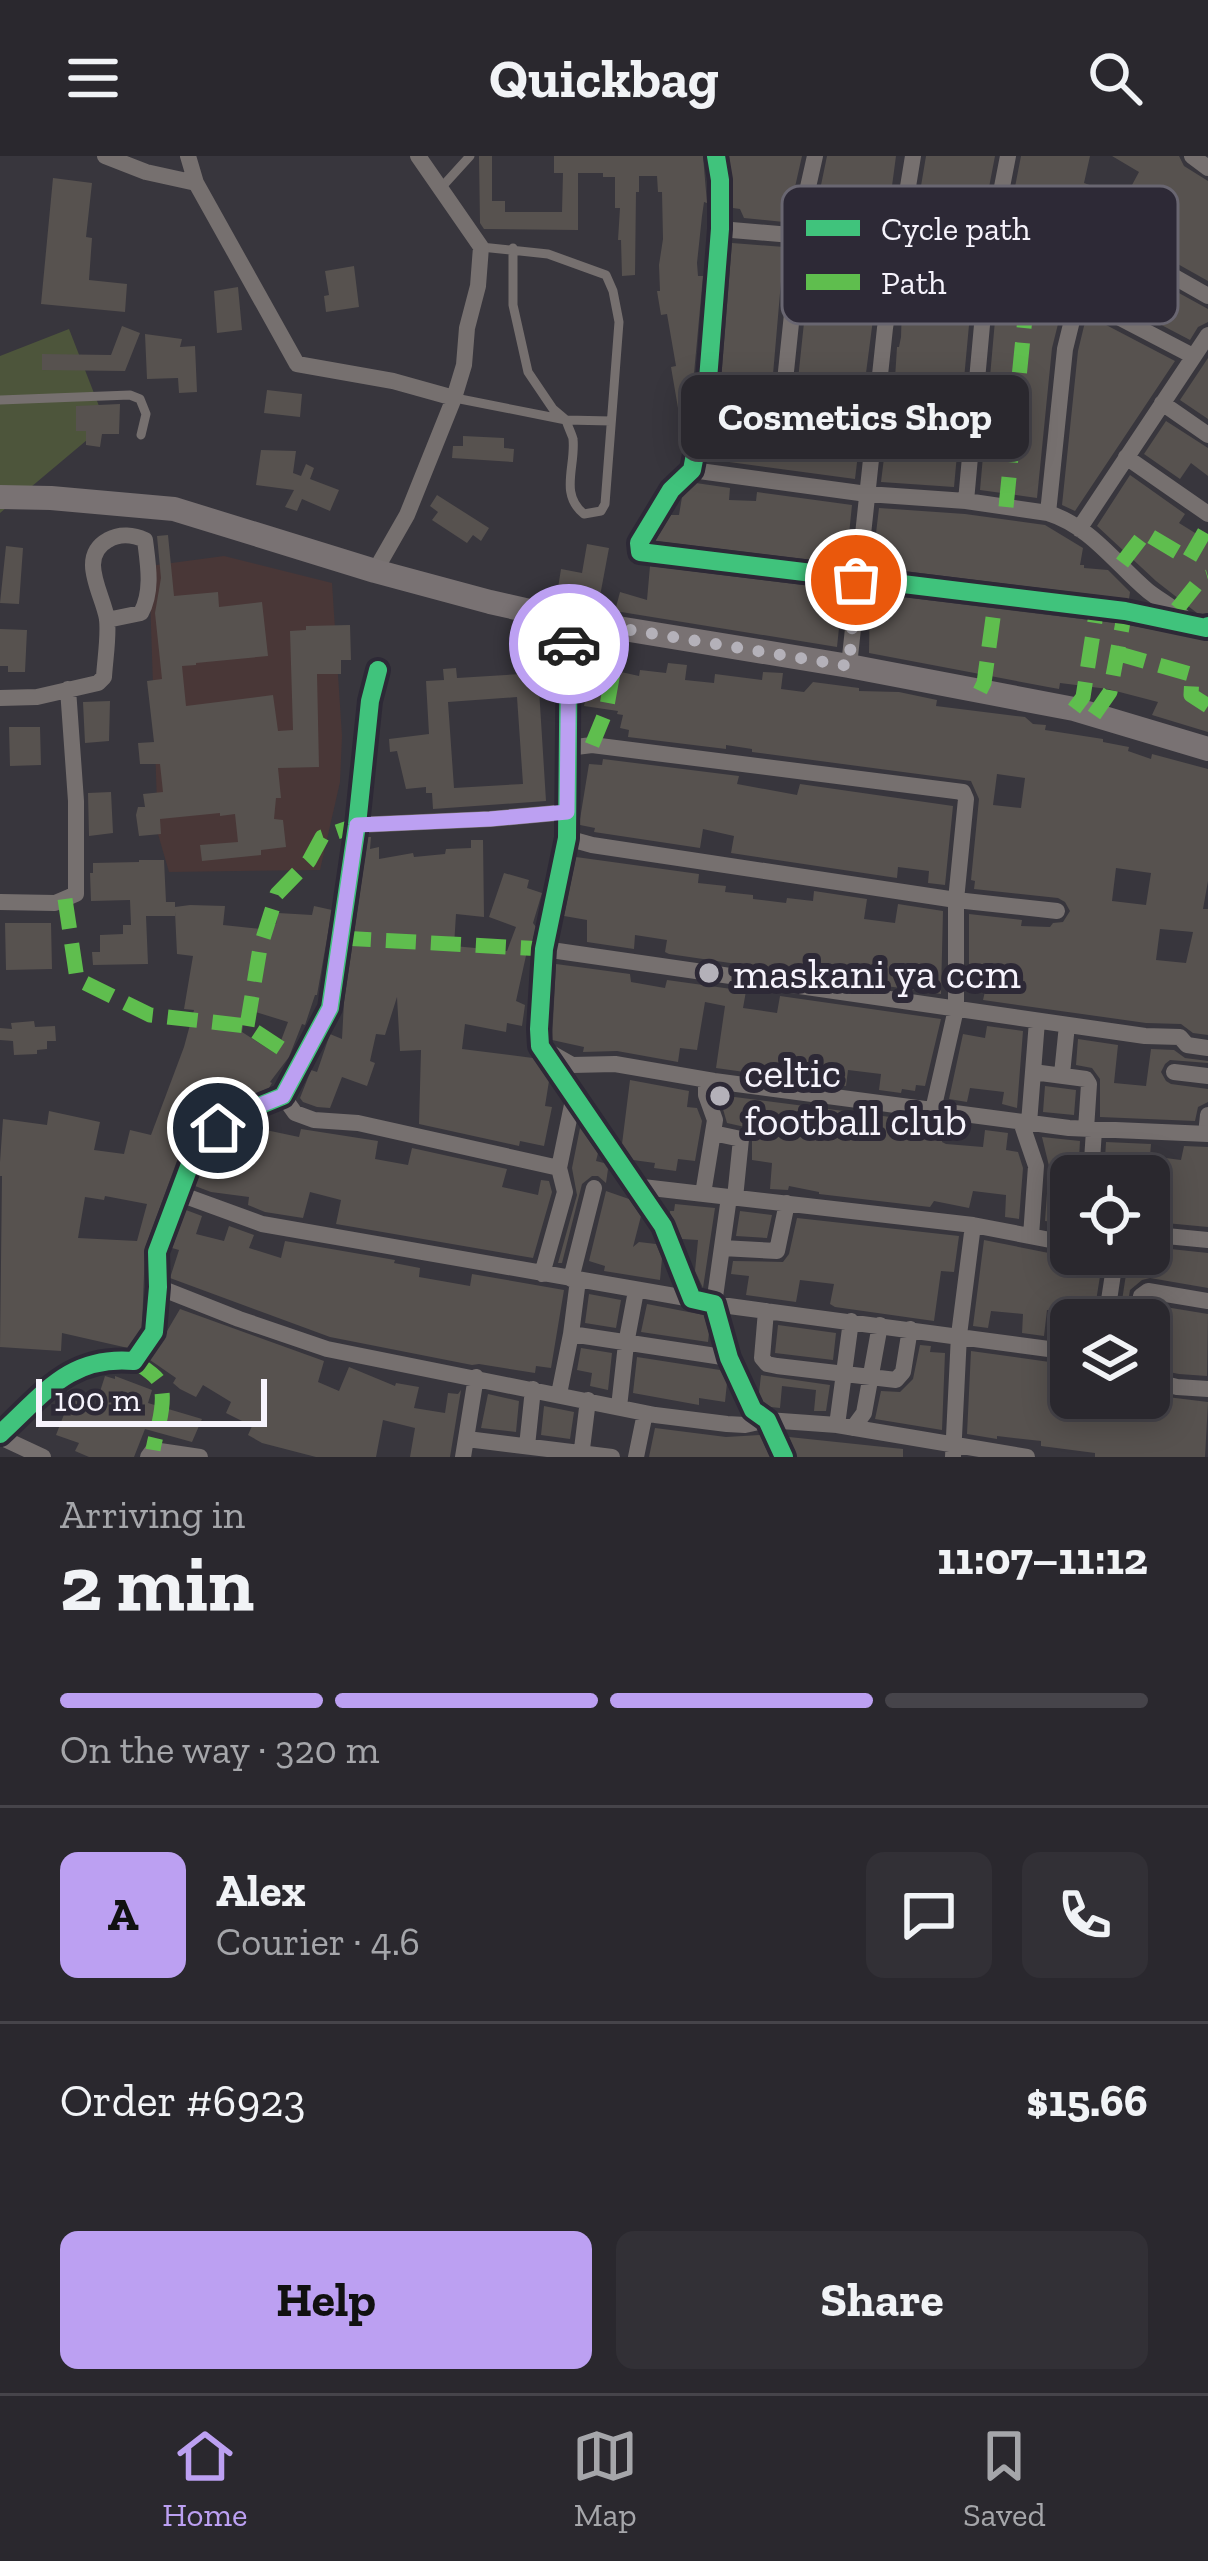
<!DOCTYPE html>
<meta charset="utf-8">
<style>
body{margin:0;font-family:"Zilla Slab",serif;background:#323036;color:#f1f3f6;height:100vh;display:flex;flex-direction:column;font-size:45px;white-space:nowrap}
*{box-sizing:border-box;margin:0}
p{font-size:39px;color:#a5a6aa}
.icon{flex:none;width:66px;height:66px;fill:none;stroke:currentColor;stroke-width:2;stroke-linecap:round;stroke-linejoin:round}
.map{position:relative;height:1301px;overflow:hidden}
.side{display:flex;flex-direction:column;background:#2a282e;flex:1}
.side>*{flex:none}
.controls{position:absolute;left:1050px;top:999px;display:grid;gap:24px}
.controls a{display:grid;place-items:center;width:120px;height:120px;border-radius:18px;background:#2a282e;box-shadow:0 6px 30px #0003,0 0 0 3px #46444a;font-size:60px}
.scale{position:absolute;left:36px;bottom:30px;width:231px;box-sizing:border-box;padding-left:12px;border:6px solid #f6f3fc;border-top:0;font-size:33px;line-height:42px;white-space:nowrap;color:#f6f3fc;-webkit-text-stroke:9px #2d2936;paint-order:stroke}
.pin{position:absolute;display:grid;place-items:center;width:102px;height:102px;color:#fff;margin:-51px;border:6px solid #fff;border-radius:50%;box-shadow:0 3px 12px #0007}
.courier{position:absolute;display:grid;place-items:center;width:120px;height:120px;margin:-60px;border:9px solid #bca0f2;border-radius:50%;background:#fff;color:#222;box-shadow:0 3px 15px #0007}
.bubble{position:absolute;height:84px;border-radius:18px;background:#2a282e;box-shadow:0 6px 30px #0003,0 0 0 3px #46444a;font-size:39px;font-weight:700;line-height:84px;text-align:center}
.headline em{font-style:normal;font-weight:700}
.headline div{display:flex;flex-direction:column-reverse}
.headline{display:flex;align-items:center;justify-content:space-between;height:204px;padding:0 60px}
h1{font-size:78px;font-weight:700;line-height:90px}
.bar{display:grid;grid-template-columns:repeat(4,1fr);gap:18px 12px;align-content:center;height:144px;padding:0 60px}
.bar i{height:15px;border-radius:9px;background:#46444a}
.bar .current{background:#bca0f2}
.bar p{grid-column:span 4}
.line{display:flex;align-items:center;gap:30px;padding:0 60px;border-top:3px solid #46444a}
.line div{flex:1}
.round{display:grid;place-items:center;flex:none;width:126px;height:126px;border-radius:18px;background:#323036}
.primary-button{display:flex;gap:24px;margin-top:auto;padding:24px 60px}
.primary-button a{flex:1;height:138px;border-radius:18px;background:#bca0f2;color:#111;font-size:48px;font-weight:700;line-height:138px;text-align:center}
.primary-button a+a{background:#323036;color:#f1f3f6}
header{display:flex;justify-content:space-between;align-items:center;height:156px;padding:0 60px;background:#2a282e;font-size:54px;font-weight:700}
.dock{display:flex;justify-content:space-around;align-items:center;height:168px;border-top:3px solid #46444a;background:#2a282e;font-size:33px;color:#a5a6aa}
.dock a{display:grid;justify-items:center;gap:6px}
.dock .current{color:#bca0f2}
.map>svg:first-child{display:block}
.education{fill:#493737}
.green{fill:#4d553b}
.building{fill:#57524f;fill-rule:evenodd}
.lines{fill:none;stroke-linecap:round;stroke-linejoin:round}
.service{stroke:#76706f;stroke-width:9}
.minor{stroke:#76706f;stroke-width:16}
.secondary{stroke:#797273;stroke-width:24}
.quiet{stroke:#5fbe4e;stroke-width:15;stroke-dasharray:30 15;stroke-linecap:butt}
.cycleway-casing{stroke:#2d2936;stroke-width:26}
.cycleway{stroke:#40c37c;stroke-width:18}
.done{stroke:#b4b1b9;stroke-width:12;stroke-dasharray:0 21.6}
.route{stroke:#bca0f2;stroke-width:15}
.poi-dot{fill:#b4b1b9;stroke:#2d2936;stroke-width:4.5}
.labels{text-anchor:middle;stroke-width:12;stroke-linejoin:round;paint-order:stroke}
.poi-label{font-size:42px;fill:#f6f3fc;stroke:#2d2936;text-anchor:start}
.key{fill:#2d2936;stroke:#696671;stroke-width:3}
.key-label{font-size:33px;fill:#f6f3fc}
</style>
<header><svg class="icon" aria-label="menu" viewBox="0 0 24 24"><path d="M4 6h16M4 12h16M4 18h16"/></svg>Quickbag<svg class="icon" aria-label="search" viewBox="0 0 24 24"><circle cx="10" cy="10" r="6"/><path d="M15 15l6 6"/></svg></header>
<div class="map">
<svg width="1208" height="1301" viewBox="0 0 1208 1301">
<rect width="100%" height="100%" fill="#38363d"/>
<path class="education" d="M224,400L332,427L342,580L340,626L320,714L169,716L158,678L149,410Z"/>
<path class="green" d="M69,173L106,268L0,357V200Z"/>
<path class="building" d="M479,0H492V45H505V56H562L563,17H554V0H703L707,47L704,46L702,60L697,107L698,120H703L691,250L678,252L671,211L676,210L667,158L661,159L657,135H660L659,109L663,83L662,36H658L657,20H639V36H636L635,119L622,120L621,84H618L620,52H615V21H603V17H578V74L484,73L480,67Z
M729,0H802L788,62L785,61L784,66L744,62L740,53L733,52Z
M827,0H896L892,30H895L884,74L813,68Z
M926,0H995L978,89L913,78Z
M1021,0H1090L1084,27L1125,42L1139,16L1112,0H1179L1184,10L1208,25V125L1151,93L1163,66L1160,58L1150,53L1139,59L1131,76L1091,62L1081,63L1058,98L1032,94L1031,99L1003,93Z
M53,22L92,27L86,81L92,82L89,124L127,128L125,156L41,148Z
M732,87L784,91L772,230L721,225Z
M1093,89L1121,99L1128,109L1208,153V166L1198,171L1190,184L1150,163L1161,147L1135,132L1125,150L1081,127L1075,119Z
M819,96L881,102L863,240L797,233L809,119L816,120Z
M909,103L974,115L954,331L881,326L890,254H893L897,191H899L901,181L902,148Z
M354,110L359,151L326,156L324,140L329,139L325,115Z
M999,119L1052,130L1055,134L1054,147L1063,148L1052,192L1037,342L980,334Z
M238,131L242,174L217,177L214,135Z
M1089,160L1175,205L1075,355L1062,349L1078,195L1084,170Z
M122,170L140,177L125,215L42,214V198L111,199Z
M145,178L182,183L180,191L195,190L197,236L179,237L178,222L147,223Z
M1208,202V263L1180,244Z
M267,234L302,238L300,261L264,257Z
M120,248L119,278H102L100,291L86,289V275H76V250Z
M717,250L862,265L855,323L707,303Z
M1166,265L1208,292V320L1191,307L1180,323L1144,298Z
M463,280L504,282V292L514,293L513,306L452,302L453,290H463Z
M261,294L296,295L293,317L301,320L306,308L314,312L310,323L339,334L330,355L302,343L297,355L285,351L294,334L256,329Z
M1130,319L1185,358L1179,367L1208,385V458L1197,457L1156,425L1097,370Z
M696,327L730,332L729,344L756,345L757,336L852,349L846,408L655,385L671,359H679L682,341Z
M437,339L489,372L481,385L473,379L467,387L432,364L438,356L430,350Z
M879,352L965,358L1045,369L1083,392L1080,409H1084V412L1108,414L1130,436L1129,443L872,411Z
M168,379L174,440L218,436L219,451L262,446L268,500L196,507V509L182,510L186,550L273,539L278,575L293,574L290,475L306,474V470L350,469L351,504H341V518H317L319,611L278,612L281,642H276L274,663L283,664L286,691L261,694V699L202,705L200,689L238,686L235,658L220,660V657L160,663L161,678L139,680L136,659L138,651H145L143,638L163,636L160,608H140L138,587L154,586L147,525L162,523L155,457L161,422L157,380Z
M587,388L609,392L600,440L558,432L561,413L582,417Z
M6,390L23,392L19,448L0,447Z
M650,410L843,434L837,491L615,455L620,436L647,444Z
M870,437L1123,468L1208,484V576L1152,559L1158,546L1108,533L1060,527L1059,533L1048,531L869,497Z
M0,473L27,474L25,516H8V510H0Z
M603,497L616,499L612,514L639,520L640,514L666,517L668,507L687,509L685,524L714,527L715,518L762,524L763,516L783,517L781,533L804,536L813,526L859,532V535L899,536L937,544L936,550L1025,561L1033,568L1046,569L1045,574L1103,583V586L1129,591L1128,595L1151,603L1152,598L1208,613V725L1203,753H1208V879L1193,877L1181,868L1146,867L983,844L986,831L969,829V758L1022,764L1021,770L1050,771L1053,767L1063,766L1070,755L1065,746L1058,742L974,733L975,725L971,724L979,643L971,625L752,596V593L726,589V593L628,581L629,574L620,572L623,559L617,558L618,555L584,550L586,540H581V527H595ZM997,618L1025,622L1021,652L993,649ZM1116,712L1151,717L1146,749L1112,745ZM1160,773L1193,776L1186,807L1156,804Z
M456,512L457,522L538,517L546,645L433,653L432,637H426V631L406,633L397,595L390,596L389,583L429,578L426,525L444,524L443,513ZM517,541L523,628L454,632L448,546Z
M110,545L109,585L85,587L83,546Z
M9,571H40L41,609L10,610Z
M603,603L739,620L737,628L797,639L800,628L953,650L945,729L928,727L929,715L898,711L897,722L731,697L734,680L703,673L700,692L594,676L595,672L580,669V663L589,608L602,609Z
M111,636L113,677L89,680L88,637Z
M368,681H371L370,693L379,691V703L413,697L414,701L445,698L446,693L471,692V684H483L484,761L456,758L454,790L507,795L516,771L489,761L504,717L529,724L527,732L542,737L533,767L536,771L532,787L529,786L516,845L525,849L522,870L507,867L506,876L465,868L462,893L533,902L549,925L545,950L552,951L544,990L520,985L519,990L419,968L421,894L400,895L397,841L385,879L376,878L370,905L375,907L367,930L342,921L330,952L317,951L303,946L300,942L311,914L317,916L330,878L342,883L344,846Z
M576,701L699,718L698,727L726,730L725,736L753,739V743L786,747L787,742L813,745L814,735L867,743L864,763L895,767L898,748L943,755L941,838L669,798L665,796L667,784L635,779L634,793L587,786V764L564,760Z
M139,704H164L166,746H175V751L190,749L225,750L223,769L270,774L273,768H276L278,757L312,759L314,750L332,754L317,839H315L305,869L302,868L289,901L270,926L272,927L269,932L238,945L216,935L208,957L196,953L145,1092L142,1172L128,1192L62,1177L61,1195L0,1191L2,1020H0V1006L3,963L47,969L49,955L100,966L94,994L124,998L130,974L151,979L184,891L194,854L184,853L193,800L177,798L175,756V760H146L148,808L93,809L92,796H100V779L123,778V769H131L130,744L91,745L90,717H93V707L139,706ZM246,853L288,866L276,898L242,876ZM105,1040L147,1048L137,1085L78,1082L85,1041L104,1044Z
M5,767H51L52,813L6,814Z
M556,808L630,818L631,826L665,832L667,824L746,835L743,852L777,857L780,840L941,863L925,930L916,929L915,935L902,933L901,937L879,934L881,918L848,914L846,930L716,912L725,850L705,846L697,894L680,892L678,906L617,895L583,896L584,891L552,884Z
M34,865L35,871L55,870L56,885H47V893L37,894V898L14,899L13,885L0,884V872L12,873L11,867Z
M987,870L1023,875L1017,952L1002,948L1004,936L970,932L967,946L949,943L963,878L985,882Z
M1078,883L1118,889L1114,927L1146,930L1151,893L1174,894L1185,902L1208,905V907L1170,904L1165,908L1161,916L1166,925L1171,928L1208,933V946L1198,951L1195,965L1100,961V923L1092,912L1076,909Z
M630,924L689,935L687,951L697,952L702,965L695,1005L678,1003L676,1015L654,1012L655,1007L633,1004L622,988Z
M1045,930L1076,934L1074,959L1043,956Z
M719,939L945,968L942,986L946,988L983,991L985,974L1008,977L1006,994L1018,996L1023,1012L1019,1063L1005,1061L1006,1039L973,1035L969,1052L934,1045L930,1051L819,1038V1036L789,1030L788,1034L770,1033L772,1007L752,1004V977L745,971L727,967Z
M263,962L261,973L299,981L301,973L378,985L375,1003L408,1009L412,992L507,1013L502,1031L538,1039L541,1024L549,1025L552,1036L533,1102L336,1068L341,1044L310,1036L303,1062L265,1056L248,1049L249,1041L211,1036L195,1030L209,995L227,999L232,979Z
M580,972L598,997L596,1005L604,1007L608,1013L606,1027L598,1020H592L582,1028L562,1107H558L577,1039L572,1012Z
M1042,981L1080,985L1078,1020H1071V1068L1045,1065L1049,1010Z
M1106,986L1151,988L1150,1000L1181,1004L1184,990L1208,991V1071L1155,1066L1161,1020H1104Z
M606,1035L629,1043L641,1060L633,1091L639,1086L656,1088L662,1102L660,1124L604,1115L605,1110L589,1105Z
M675,1048L715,1052L703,1132L695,1115L698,1084L682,1083L670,1057V1055H674Z
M186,1054L202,1060L196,1078L224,1085L229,1070L254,1079L249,1092L281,1102L285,1085L395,1104L394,1107L420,1112L419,1121L470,1130L472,1118L564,1134L551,1212L536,1210L535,1217L479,1208L472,1209L330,1181L170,1122L179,1094L172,1092Z
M740,1055L772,1059L767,1082L736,1080Z
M797,1062L959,1080L954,1116L941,1115L934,1165L835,1151L830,1148L834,1128L800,1124L796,1146L746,1139L749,1120L731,1118L733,1105L783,1106L789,1098Z
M984,1084L1069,1101L1082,1098L1080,1111L1101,1114L1093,1164H1082L1083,1157L1047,1154L1044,1180L1022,1177L1023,1158L991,1155L988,1172L973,1170Z
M1161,1092L1208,1097V1132L1150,1122L1142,1124L1130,1134L1125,1164H1119L1127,1112L1138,1113L1154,1106L1156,1096Z
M589,1138L621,1144L616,1172L585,1167Z
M647,1148L704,1159L709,1177L708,1186L641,1176Z
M1153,1149L1208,1158L1207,1220L1179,1218L1149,1212V1170Z
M180,1153L324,1205L318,1226L339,1235L349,1211L395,1230L396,1227L419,1231L414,1252L445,1257L448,1237L458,1238L461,1234L450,1301H410L415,1272L383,1264L376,1301H316L262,1287L248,1279L252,1270L226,1257L231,1246L203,1229L196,1241L180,1233L173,1227L176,1222L150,1204Z
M778,1169L836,1177L833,1204L775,1197Z
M920,1189L931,1190L930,1196L945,1197L942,1274L875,1263L881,1235L900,1236L913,1223Z
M581,1192L612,1197L608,1234L590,1230L592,1217L577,1214Z
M971,1195L1071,1209L1068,1242H1125L1124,1244L1158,1246L1159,1240L1208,1246L1205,1301H1095V1297L1041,1290V1285L997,1280V1283L967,1278Z
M637,1201L720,1214L727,1227L725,1246L699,1242V1249L633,1237Z
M761,1219L830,1229L826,1255H814L816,1234L782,1230L780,1252L771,1251L763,1246L759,1237Z
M105,1220L115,1223V1220L152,1234L148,1247L202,1263L192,1286L145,1273L134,1301H89L75,1295L79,1287L56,1279L70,1243L95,1251Z
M488,1238L519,1245L516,1276L481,1272Z
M544,1250L574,1256L570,1283L541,1279Z
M655,1272L726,1281L760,1279L770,1301H649Z
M789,1281L903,1293V1301H797Z"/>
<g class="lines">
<path class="service" d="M440,33L470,0
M513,92V149L528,216L553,253L566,264L611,265
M455,242L566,264C566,266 573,281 573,283C576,310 559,338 584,358L601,355L605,348L619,166L613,135L606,119L548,98L481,91
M0,244L130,239L140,243L146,258L141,279"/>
<path class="minor" d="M105,0L146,16L196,27L188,0
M716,0L720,24V73L707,236L692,314L671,334L639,387L640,396L1125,455L1206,472L1208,470
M1192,0L1208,12
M196,27L297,208L393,225L454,242
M1150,66L1134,98L1208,140
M720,73L897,88L1049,115L1060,119L1072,137L1193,200
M1060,119L1087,74L1136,91
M707,236L876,254
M783,244L797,110V80L815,0
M1162,247L1208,279
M1126,301L1208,358
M692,314L867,338L966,345L988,103L1008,0
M966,345L1048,357L1065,193L1078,140
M1048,357C1090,370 1115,407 1148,435C1162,446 1176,452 1187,465
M1079,373L1208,179
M375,415L407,359L454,242L464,209L467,172L478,130L481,91L418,0
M569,464L567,682L544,793L539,873L540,890L663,1070L692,1143L714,1148L729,1202L753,1254L767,1264L784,1301
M849,510L885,172L913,0
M0,542L37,541L98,527L104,521C105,503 109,481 107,463C103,438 77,401 108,384C120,377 134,379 145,384C148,408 153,435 141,457L107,464
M568,592L592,589L963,636L966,643L956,744V853L933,954
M357,669L490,663L567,656
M567,682L592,689L956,744L1057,755
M0,746L55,747L76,738V645L68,533
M544,793L1145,880L1180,881L1187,889L1208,892
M551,897L572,909L615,908L714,925L1069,972L1208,978
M1033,916L1086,923L1089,928L1086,973
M1174,916L1208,920
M1062,918L1067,869
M283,940L295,957L314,964L358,967L559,1012
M1021,966L1036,1010L1031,1080
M1029,967L1037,865
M713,977L741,983L735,1042
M1206,978L1208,959
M1091,1020L1094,974
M634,1030L973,1069L1071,1088
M177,1037L262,1068L692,1143
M703,1038L715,964L706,939V924
M729,1041L714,1148L1071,1196
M1149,1086L1156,1079L1208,1084
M722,1092L777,1095L787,1047
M1120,1098L1134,1101L1142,1098
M542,1118L565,1036L559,1012L574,939
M571,1123L594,1032
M158,1131L239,1163L327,1193L655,1259L727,1268L745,1269L767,1264L837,1269L1027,1301
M766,1155L762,1202L767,1208L777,1210L896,1224L903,1216L910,1173
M1106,1164L1116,1098
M1138,1164L1141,1140L1148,1135L1208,1145
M571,1178L578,1124
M1149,1224L1177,1231L1208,1233
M559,1238L571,1178L729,1202
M619,1251L626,1188L636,1135
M837,1269L851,1165
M853,1272L864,1257L880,1169
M0,1278C43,1239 69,1199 134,1205L154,1176L158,1131L157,1096L198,987L239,958L283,940L330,852L357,669L370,545L378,514
M0,1281L43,1301
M467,1283L612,1301
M527,1290L533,1233
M148,1301L153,1294L200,1301
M463,1301L476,1221
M581,1301L588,1244
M636,1301L645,1257
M953,1301L959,1179L973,1069"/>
<path class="secondary" d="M0,341L51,342L174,353L375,415L490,446L569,464L849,510L1074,553L1208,593"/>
<path class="quiet" d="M1006,351L1027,142L1065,145L1072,137
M1122,407L1145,377L1189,403L1208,370
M1177,453L1201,423L1208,421
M1116,497L1190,518L1192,521L1191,539L1208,550
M980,535L984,527L996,440
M1074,553L1083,541L1097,452
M1094,559L1110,536L1125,455
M592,589L606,555L621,472
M65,743L77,823L150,859L247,870L302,906
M341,782L544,793
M247,870L260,792L277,738L309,705L322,681L357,669
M134,1205C141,1210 153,1217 158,1224C169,1242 156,1275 153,1294"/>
<g class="cycleway-casing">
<path id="cycleway" d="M716,0L720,24V73L707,236L692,314L671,334L639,387L640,396L1125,455L1206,472L1208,470
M569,464L567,682L544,793L539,873L540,890L663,1070L692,1143L714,1148L729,1202L753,1254L767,1264L784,1301
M0,1278C43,1239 69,1199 134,1205L154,1176L158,1131L157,1096L198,987L239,958L283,940L330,852L357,669L370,545L378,514"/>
</g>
<use href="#cycleway" class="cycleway"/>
</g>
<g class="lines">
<path class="done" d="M569,488V464L849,510L856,424"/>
<path class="route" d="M218,972L238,958L283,940L330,852L357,669L490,663L567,656L569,488"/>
</g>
<g class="poi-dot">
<circle cx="709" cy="817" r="12"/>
<circle cx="720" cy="940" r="12"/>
</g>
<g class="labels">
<g class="poi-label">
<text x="733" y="832">maskani ya ccm</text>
<text x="744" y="931">celtic<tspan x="744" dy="48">football club</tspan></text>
</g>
</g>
<rect x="782" y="30" width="396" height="138" rx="18" class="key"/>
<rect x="806" y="64" width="54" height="16" fill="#40c37c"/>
<rect x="806" y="118" width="54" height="16" fill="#5fbe4e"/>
<g class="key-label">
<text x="881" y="84">Cycle path</text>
<text x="881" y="138">Path</text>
</g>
</svg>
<div class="controls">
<a><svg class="icon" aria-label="locate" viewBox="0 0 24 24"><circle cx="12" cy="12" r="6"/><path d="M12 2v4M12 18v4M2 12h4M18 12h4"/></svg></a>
<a><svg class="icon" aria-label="layers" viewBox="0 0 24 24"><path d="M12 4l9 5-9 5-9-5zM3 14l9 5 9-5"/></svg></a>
</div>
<div class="scale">100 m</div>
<div class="pin" style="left:856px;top:424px;background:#ea580c"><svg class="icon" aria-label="bag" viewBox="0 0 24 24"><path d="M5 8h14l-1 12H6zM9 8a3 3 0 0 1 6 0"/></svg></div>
<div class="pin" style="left:218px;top:972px;background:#1f2937"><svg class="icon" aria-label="home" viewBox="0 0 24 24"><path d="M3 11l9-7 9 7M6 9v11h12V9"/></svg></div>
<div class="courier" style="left:569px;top:488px"><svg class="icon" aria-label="car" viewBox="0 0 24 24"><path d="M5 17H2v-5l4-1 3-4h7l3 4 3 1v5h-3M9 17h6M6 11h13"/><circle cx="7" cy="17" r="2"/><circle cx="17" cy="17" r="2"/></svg></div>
<div class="bubble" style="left:681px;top:219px;width:348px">Cosmetics Shop</div>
</div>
<section class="side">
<div class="headline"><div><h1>2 min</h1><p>Arriving in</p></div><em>11:07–11:12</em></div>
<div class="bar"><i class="current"></i><i class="current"></i><i class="current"></i><i></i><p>On the way · 320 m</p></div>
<div class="line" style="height:216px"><b class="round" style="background:#bca0f2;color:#111">A</b><div><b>Alex</b><p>Courier · 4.6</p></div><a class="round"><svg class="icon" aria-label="chat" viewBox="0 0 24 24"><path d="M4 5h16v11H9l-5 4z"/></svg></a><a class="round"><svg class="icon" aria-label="phone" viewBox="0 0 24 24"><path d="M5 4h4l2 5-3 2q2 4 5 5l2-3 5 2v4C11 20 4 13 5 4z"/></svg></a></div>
<div class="line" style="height:156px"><div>Order #6923</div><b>$15.66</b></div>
<div class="primary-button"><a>Help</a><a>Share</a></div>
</section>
<nav class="dock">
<a class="current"><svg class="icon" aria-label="home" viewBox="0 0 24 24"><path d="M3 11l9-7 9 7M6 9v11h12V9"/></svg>Home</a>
<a><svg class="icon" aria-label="map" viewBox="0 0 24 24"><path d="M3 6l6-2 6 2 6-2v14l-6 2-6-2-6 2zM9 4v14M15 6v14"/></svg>Map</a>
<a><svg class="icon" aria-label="saved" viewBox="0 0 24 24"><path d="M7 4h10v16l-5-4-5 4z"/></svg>Saved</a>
</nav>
